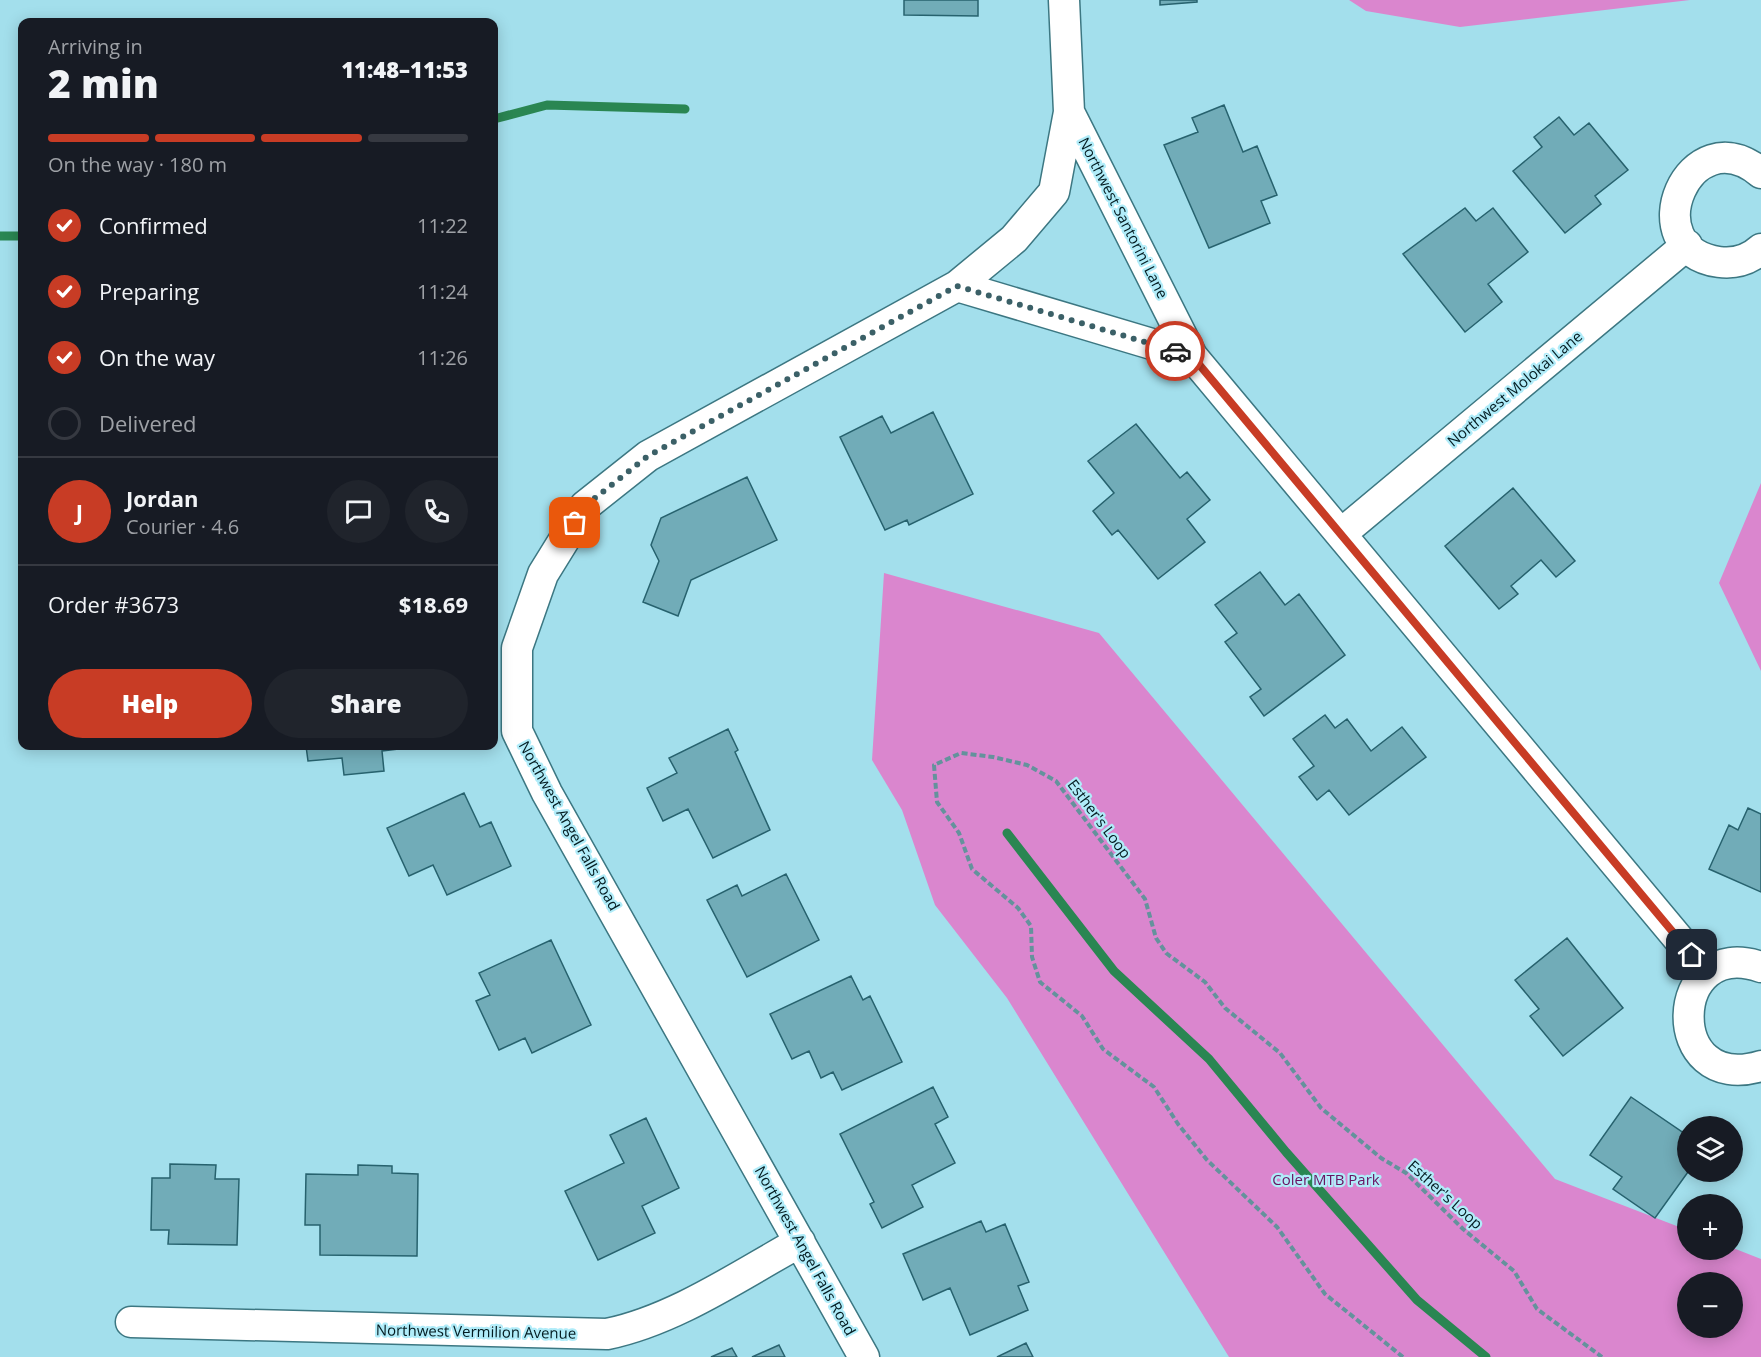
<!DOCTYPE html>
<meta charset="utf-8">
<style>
body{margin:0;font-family:"Open Sans",sans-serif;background:#20242c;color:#f1f3f6;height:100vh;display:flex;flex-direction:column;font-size:22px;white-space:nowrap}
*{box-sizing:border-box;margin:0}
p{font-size:20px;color:#9ea1a6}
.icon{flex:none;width:33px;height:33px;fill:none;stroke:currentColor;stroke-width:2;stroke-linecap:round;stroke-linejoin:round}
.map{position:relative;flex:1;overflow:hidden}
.drawer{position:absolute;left:18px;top:18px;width:480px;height:732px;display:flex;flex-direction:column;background:#171b24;border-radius:12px;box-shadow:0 3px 15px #0003}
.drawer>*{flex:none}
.tools{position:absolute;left:1677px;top:1116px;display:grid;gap:12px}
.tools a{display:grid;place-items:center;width:66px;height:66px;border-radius:50%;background:#171b24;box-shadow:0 3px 15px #0003;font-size:30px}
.pin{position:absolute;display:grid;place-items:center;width:51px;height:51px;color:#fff;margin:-26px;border-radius:12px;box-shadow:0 3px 9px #0006}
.courier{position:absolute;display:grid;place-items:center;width:60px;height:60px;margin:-30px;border:4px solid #c83c25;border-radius:50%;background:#fff;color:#222;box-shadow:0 2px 8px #0007}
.summary em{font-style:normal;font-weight:800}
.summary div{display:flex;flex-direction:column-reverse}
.summary{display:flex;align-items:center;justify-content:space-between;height:102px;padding:0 30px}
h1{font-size:39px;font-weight:800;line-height:45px}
.bar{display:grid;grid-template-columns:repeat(4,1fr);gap:9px 6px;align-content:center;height:72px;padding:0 30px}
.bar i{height:8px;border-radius:4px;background:#363941}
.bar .current{background:#c83c25}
.bar p{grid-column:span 4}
.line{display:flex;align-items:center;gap:15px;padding:0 30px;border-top:2px solid #363941}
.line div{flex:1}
.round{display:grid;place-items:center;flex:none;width:63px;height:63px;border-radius:32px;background:#20242c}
ol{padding:0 30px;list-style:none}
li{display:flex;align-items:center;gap:18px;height:66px}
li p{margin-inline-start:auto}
li .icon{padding:6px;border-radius:50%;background:#c83c25;color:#fff;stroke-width:4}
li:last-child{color:#9ea1a6}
li i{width:33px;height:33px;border:3px solid #363941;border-radius:50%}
.cta{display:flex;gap:12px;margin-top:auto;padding:12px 30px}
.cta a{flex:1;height:69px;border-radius:36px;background:#c83c25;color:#fff;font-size:24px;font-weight:800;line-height:69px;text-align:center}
.cta a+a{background:#20242c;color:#f1f3f6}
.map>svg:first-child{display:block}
.green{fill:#da86ce;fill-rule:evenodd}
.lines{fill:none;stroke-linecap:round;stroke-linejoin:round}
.stream{stroke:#2a8652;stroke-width:9}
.building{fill:#71acb8;stroke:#27626e;stroke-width:1.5}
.street-casing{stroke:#3c7782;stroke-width:33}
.path{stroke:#64929c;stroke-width:4;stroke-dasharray:6 3;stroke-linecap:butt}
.street{stroke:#fff;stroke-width:30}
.done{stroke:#3b6067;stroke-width:6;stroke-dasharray:0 10.8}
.route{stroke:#c83c25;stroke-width:8}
.labels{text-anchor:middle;stroke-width:4.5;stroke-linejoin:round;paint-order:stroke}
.street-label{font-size:15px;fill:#031b20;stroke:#b0ecf9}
.park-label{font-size:15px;fill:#691462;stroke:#b0ecf9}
</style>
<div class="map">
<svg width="1761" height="1357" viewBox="0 0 1761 1357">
<rect width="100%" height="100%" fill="#a3dfec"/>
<path class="green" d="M1349,0H1690L1460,27L1366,11Z
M1761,483V671L1719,583Z
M884,573L1099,633L1555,1179L1687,1230L1688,1250L1733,1248L1761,1259V1357H1229L1007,998L935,905L902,810L872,760ZM1688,1282H1732V1328H1688Z"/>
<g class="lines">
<path class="stream" d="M494,119L547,105L685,109
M0,236H22
M1007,833L1114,971L1209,1059L1286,1152L1417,1300L1486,1357"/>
</g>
<path class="building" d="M904,0H978V16L904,15Z
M1160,0H1197V2L1160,5Z
M1224,105L1243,152L1257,146L1277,195L1261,201L1270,223L1209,248L1164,145L1198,132L1192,118Z
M1559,117L1574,135L1589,123L1628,170L1595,196L1601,204L1565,233L1513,171L1542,147L1534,137Z
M1465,208L1476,221L1493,208L1528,252L1488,284L1502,302L1465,332L1403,254Z
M933,412L973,494L909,525L907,520L885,530L840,437L882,416L891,433Z
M1136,424L1180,478L1187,472L1210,500L1187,519L1205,542L1158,579L1118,530L1112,535L1093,511L1114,493L1088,461Z
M747,477L777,540L691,580L678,616L643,602L659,561L651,545L661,518Z
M1513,488L1575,561L1556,577L1541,560L1511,586L1518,594L1499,609L1445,546Z
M1260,572L1285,605L1299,594L1345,655L1264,716L1250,697L1261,689L1225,642L1237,633L1215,605Z
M1325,715L1335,728L1347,719L1371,751L1402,727L1426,757L1349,815L1329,790L1317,800L1299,777L1314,766L1293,739Z
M728,729L738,750L735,752L770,830L713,858L688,809L663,821L647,788L677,773L669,758Z
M306,746H407L408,748L382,751L384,771L344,775L342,758L308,761Z
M464,793L480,827L491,822L511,866L447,895L433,865L409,876L387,828Z
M1748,808L1761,814V892L1709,869L1729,825L1738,830Z
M786,874L819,940L747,977L707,900L737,885L742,896Z
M1567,938L1623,1008L1563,1056L1530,1016L1539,1009L1515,980Z
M551,940L591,1025L532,1053L525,1038L499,1050L476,1001L490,995L479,973Z
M851,976L863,1000L870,996L902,1062L842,1090L833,1072L821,1078L809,1051L792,1059L770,1014Z
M933,1087L948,1117L935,1124L955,1163L912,1185L923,1207L882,1228L870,1204L874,1202L840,1134Z
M1631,1097L1688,1136V1172L1655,1218L1613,1189L1622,1177L1590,1155Z
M646,1118L679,1188L642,1206L655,1233L598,1260L565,1191L624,1163L610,1135Z
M170,1164L216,1165L215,1179H239L237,1245L168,1244L169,1230H151L152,1178H170Z
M358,1165L392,1166V1173L418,1174L417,1256L320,1255V1225H305L306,1174L358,1175Z
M981,1221L986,1232L1005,1224L1029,1282L1018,1286L1028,1310L970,1335L950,1288L923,1300L903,1254Z
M1026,1343L1033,1357H997Z
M779,1345L785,1357H752Z
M732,1348L737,1357H711Z"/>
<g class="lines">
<g class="street-casing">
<path id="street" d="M1069,112L1192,356L1707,973
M1761,173C1689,113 1632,250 1719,262C1735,264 1749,260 1761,249
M957,286L1192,356
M1342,533L1687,245
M1761,967C1667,934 1662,1096 1761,1066
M131,1322L607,1334C675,1320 740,1275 800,1242
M864,1357L547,793L517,731V648L543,574L585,506L648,456L957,286L1014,239L1054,192L1069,112L1064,0"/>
</g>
<path class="path" d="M1403,1357L1325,1294L1277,1227L1207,1160L1178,1124L1154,1087L1103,1049L1082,1016L1040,982L1032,957L1031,926L1018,908L972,869L959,833L937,802L934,765L961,753L993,757L1027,765L1056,781L1145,899L1156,938L1166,953L1205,982L1225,1008L1280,1053L1321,1108L1381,1158L1406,1173L1463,1229L1514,1271L1537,1309L1602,1357"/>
<use href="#street" class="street"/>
</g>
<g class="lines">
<path class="done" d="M575,523L585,506L648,456L957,286L1175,351"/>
<path class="route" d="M1175,351L1192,356L1692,955"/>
</g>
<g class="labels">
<g class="street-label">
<text transform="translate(1123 218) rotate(63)" y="5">Northwest Santorini Lane</text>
<text transform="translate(1515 389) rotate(-40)" y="5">Northwest Molokai Lane</text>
<text transform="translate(1099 819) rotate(53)" y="5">Esther's Loop</text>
<text transform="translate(569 826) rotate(61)" y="5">Northwest Angel Falls Road</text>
<text transform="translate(1445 1195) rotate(42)" y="5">Esther's Loop</text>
<text transform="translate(805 1251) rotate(61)" y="5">Northwest Angel Falls Road</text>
<text transform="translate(476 1332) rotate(1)" y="5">Northwest Vermilion Avenue</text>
</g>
<g class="park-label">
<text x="1326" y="1185">Coler MTB Park</text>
</g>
</g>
</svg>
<div class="tools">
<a><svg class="icon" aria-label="layers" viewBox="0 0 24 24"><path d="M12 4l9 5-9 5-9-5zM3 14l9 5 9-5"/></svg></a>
<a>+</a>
<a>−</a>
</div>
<div class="pin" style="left:575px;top:523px;background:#ea580c"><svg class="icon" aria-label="bag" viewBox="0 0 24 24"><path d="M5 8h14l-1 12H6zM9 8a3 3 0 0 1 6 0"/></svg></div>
<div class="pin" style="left:1692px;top:955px;background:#1f2937"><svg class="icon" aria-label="home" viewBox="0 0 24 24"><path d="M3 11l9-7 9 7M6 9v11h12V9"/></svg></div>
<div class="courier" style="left:1175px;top:351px"><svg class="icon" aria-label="car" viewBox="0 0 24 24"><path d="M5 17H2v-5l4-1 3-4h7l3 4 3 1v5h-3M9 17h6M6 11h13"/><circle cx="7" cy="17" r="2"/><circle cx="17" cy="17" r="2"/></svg></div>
<section class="drawer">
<div class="summary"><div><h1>2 min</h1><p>Arriving in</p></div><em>11:48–11:53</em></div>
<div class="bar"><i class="current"></i><i class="current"></i><i class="current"></i><i></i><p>On the way · 180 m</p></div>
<ol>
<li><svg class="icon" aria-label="check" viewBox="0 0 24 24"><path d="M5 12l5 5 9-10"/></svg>Confirmed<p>11:22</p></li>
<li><svg class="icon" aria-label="check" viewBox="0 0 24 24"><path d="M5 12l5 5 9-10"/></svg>Preparing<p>11:24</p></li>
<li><svg class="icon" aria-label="check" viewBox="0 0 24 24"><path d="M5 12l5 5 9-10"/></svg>On the way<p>11:26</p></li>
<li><i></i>Delivered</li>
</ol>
<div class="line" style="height:108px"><b class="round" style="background:#c83c25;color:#fff">J</b><div><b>Jordan</b><p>Courier · 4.6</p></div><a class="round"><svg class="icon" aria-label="chat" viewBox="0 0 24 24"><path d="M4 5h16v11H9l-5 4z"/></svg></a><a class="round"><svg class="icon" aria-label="phone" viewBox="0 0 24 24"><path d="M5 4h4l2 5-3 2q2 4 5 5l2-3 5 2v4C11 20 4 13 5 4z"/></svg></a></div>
<div class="line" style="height:78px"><div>Order #3673</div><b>$18.69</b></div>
<div class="cta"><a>Help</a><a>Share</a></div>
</section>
</div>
